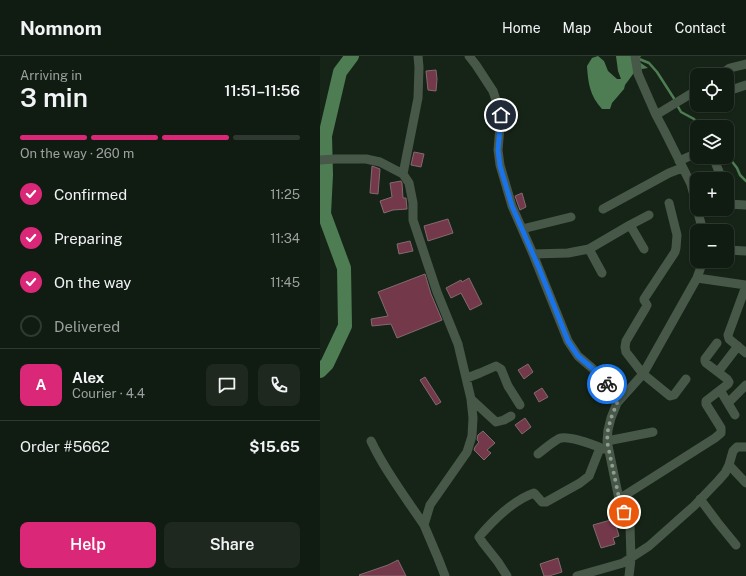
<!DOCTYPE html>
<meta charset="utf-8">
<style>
body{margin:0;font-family:"Public Sans",sans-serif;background:#1e281f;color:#f1f3f6;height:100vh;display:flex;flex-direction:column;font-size:15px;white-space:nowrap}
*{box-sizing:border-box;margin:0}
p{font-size:13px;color:#9ca19f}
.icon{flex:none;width:22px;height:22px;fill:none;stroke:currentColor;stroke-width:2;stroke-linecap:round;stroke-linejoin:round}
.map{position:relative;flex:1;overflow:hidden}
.details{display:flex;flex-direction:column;background:#101b11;width:320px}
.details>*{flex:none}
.fabs{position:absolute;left:370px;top:12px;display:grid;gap:8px}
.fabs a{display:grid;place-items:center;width:44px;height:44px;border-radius:8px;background:#101b11;box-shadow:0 1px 3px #0004,0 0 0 1px #303931;font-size:20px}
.pin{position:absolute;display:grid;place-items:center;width:34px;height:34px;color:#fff;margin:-17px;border:2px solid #fff;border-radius:50%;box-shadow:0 1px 4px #0007}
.courier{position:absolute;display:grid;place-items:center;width:40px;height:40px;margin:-20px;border:3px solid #1a73e8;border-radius:50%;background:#fff;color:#222;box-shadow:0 1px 5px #0007}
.headline em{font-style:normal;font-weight:600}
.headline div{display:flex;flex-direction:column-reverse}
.headline{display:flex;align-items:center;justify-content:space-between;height:68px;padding:0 20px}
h1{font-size:26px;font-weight:600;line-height:30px}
.bar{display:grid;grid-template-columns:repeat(4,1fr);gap:6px 4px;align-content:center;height:48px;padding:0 20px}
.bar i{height:5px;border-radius:3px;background:#303931}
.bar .current{background:#db2777}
.bar p{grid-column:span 4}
.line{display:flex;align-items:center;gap:10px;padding:0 20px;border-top:1px solid #303931}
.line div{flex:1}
.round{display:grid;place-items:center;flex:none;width:42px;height:42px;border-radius:8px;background:#1e281f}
ol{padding:0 20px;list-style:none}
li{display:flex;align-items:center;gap:12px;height:44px}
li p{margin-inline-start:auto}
li .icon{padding:4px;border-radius:50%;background:#db2777;color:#fff;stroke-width:4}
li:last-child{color:#9ca19f}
li i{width:22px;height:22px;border:2px solid #303931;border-radius:50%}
.action{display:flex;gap:8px;margin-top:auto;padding:8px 20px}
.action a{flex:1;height:46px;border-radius:8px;background:#db2777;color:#fff;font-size:16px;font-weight:600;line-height:46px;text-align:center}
.action a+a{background:#1e281f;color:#f1f3f6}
header{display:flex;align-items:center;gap:24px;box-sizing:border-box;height:56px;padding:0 20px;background:#101b11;border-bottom:1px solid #303931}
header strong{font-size:19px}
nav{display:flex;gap:22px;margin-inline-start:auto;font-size:14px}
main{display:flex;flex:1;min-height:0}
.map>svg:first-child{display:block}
.water{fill:#4e7d53}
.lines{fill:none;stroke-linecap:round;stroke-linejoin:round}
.stream{stroke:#4e7d53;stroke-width:2.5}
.river{stroke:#4e7d53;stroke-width:14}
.building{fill:#73394a;stroke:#836a70}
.street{stroke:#475848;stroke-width:9}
.done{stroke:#909b91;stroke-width:4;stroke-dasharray:0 7.2}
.route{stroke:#1a73e8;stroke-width:5}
</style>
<header>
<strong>Nomnom</strong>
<nav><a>Home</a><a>Map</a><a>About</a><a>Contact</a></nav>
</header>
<main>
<section class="details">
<div class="headline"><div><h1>3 min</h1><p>Arriving in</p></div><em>11:51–11:56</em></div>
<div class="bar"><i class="current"></i><i class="current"></i><i class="current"></i><i></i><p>On the way · 260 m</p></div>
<ol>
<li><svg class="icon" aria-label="check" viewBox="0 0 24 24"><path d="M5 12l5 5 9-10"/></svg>Confirmed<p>11:25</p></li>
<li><svg class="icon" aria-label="check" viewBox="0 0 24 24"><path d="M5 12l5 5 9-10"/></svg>Preparing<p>11:34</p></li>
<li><svg class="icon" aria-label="check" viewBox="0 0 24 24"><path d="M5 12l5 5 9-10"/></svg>On the way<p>11:45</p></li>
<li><i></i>Delivered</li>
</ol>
<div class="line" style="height:72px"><b class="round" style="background:#db2777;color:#fff">A</b><div><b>Alex</b><p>Courier · 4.4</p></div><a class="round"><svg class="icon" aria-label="chat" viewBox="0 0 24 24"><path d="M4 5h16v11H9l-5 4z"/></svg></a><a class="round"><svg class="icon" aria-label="phone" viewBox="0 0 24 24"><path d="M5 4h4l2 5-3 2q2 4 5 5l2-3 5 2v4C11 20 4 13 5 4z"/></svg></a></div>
<div class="line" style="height:52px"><div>Order #5662</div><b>$15.65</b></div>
<div class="action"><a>Help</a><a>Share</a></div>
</section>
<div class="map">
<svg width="426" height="520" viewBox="0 0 426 520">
<rect width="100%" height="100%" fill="#162417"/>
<path class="water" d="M278,0L284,5L288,15L297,23H301L298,15L296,0H321L318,5L328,12L316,14L305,29L304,33L292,47L290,53H282C270,40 268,27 267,10L272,2Z"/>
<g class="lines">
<path class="stream" d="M319,3L329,7L337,16L355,44
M357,49L361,56L374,63L378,68
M407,99L417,112L420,119L426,125"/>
<path class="river" d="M0,315L7,308L25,270L24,212L4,158L6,119L5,80L20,16L32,0"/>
</g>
<path class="building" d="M116,14L117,23L116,35L108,34L106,15Z
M94,96L104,98L101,111L91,109Z
M52,110L60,113L58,138L50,137Z
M81,125L82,127L83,142H86L87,153L73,154L64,157L60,145L72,141L70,127Z
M202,137L206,151L200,154L195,140Z
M128,163L133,177L108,185L104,170Z
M90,185L93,195L79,198L77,188Z
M105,218L111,238L122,264L77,282L71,268L52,270L51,263L68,260L58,236Z
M149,222L162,248L150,254L141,237L131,242L126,232L141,224L142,226Z
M208,308L213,316L204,323L198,314Z
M105,321L121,346L116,349L100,324Z
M222,332L228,341L219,346L214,337Z
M205,362L211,371L202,378L195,369Z
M163,375L175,387L167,394L171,397L164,404L154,394L155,391L159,386L157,384L158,379Z
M294,463L299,480L293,482L295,488L281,492L273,469Z
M238,502L242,516L229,520H224L220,508Z
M78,504L86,520H40L39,519L68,509Z"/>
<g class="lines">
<path class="street" d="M149,0L156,9L173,35L181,59L178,94L180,109L192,150L213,198L248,285L258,300L272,312L285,325L292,335L297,347
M315,0L318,18L336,59L344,74L371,128L377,151
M400,19L410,12L426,8
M414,33L426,29
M336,59L377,34
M378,70V71
M393,101L402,123
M0,104L15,103H46L60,106L83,118L89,127L93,147V164L117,236L138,288L151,343L153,362L152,380L147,396L110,449L104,469L118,502L125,520
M359,105L377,97
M83,118L98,42L99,11L98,0
M349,147L357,179L356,192L355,196L324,243V244L327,249L325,253L306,285L305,291L306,296L323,318L350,340L354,339L366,323
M407,148L426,149
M283,153L349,117L362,112
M377,153L383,175
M310,169L324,193
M202,173L251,161
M269,193L282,217
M407,194L426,195
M213,198L248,197L269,193L310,169L329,159
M377,222L426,229
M426,230L408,279L409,283L426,297
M398,316L418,290
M147,322L160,317L176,310L181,313L188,330L200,349
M400,334L415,359
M151,343L176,366L184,364L191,360
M408,347L426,329
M51,385C65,415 86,442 104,469
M287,385L333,376
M218,398C223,394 236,383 241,382C252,380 274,389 284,393
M409,409L426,427
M299,443L395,382L401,377V372L386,348V345L408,328L409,326L407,323L386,307L385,305V303L397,287
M380,443L398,467L416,489
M187,520L178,506L163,487L159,481C173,464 194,444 214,437L222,446H226L260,427L269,420L280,392
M257,520L303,507L329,490L374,450L398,425L405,417L409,409L413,395L417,391H426
M309,520L311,503L310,470L299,443L287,385L288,374L291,362L297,347L323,318L377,222L383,205"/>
</g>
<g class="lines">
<path class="done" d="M287,328L292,336L297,347L291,362L288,374L287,385L299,442L304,456"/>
<path class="route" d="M181,59L178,94L180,110L192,150L219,212L248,285L258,300L272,312L287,328"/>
</g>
</svg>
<div class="fabs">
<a><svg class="icon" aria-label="locate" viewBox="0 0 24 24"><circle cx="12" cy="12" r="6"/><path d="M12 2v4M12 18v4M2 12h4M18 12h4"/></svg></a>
<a><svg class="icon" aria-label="layers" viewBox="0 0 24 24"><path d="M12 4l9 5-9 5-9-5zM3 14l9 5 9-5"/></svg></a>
<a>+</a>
<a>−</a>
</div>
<div class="pin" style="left:304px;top:456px;background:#ea580c"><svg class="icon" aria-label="bag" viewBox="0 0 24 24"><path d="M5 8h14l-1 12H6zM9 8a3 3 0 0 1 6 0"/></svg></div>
<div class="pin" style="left:181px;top:59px;background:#1f2937"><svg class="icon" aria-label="home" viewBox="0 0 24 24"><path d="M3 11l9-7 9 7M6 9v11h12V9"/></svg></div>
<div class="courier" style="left:287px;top:328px"><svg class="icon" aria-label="bike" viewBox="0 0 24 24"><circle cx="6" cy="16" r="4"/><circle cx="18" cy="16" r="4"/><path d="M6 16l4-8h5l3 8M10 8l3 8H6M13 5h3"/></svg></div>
</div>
</main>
